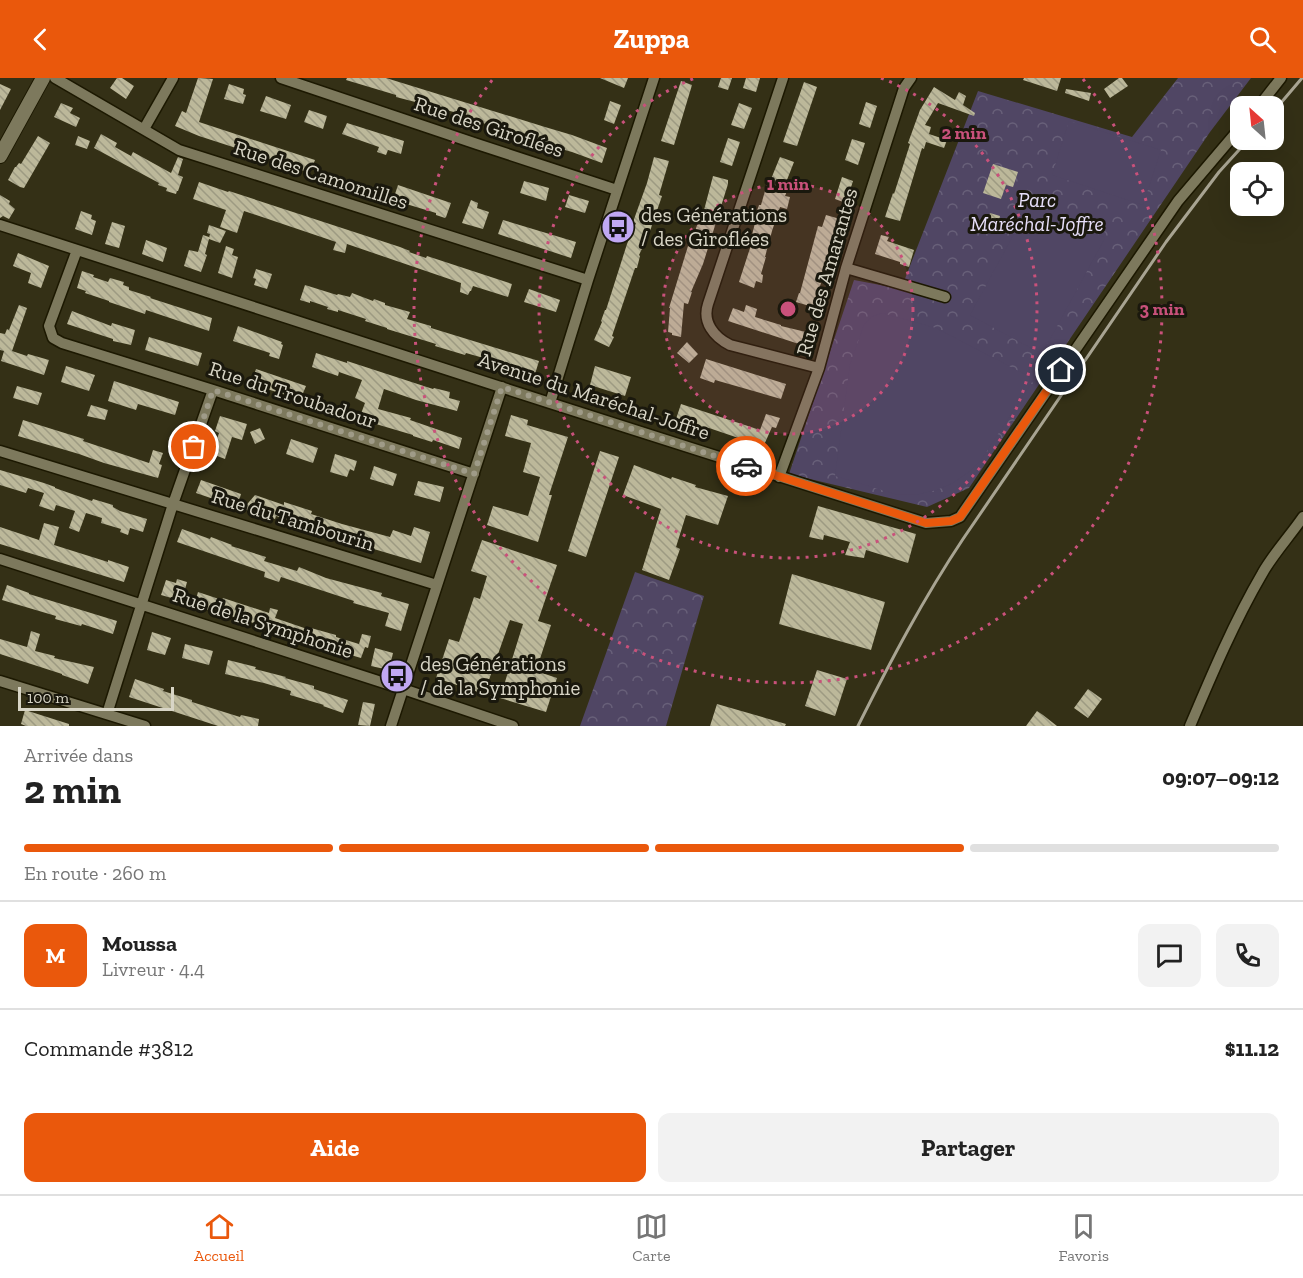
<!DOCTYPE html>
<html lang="fr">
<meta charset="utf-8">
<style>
body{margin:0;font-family:"Zilla Slab",serif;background:#f2f2f2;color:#222;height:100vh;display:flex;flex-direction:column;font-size:22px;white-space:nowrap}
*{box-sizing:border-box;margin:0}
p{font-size:20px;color:#767676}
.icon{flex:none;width:33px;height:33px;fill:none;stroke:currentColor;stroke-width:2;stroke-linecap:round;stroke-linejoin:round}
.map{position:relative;height:648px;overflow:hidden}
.drawer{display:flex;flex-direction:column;background:#fff;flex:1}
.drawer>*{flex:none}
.needle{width:39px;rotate:333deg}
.fabs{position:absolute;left:1230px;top:18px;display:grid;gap:12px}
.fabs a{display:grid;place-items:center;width:54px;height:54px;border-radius:12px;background:#fff;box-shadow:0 6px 24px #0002;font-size:30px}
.scale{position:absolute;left:18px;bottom:15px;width:156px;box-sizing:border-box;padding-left:6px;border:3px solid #d8d5c6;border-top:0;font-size:16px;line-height:21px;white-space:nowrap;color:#d8d5c6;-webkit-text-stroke:4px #1a180d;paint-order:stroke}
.pin{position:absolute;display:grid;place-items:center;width:51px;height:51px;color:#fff;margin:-26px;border:3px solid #fff;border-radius:50%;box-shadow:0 2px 6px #0007}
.courier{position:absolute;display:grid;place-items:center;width:60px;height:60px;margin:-30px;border:4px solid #ea580c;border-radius:50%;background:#fff;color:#222;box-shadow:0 2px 8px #0007}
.summary em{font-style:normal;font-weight:800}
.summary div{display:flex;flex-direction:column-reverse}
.summary{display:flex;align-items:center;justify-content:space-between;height:102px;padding:0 24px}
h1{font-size:39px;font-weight:800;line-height:45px}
.bar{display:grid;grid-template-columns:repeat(4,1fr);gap:9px 6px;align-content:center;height:72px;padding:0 24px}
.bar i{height:8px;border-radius:4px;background:#e0e0e0}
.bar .active{background:#ea580c}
.bar p{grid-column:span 4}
.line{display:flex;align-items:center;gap:15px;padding:0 24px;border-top:2px solid #e0e0e0}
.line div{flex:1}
.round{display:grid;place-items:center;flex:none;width:63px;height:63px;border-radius:12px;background:#f2f2f2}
.primary-button{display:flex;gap:12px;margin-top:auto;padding:12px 24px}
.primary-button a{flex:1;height:69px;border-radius:12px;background:#ea580c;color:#fff;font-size:24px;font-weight:800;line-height:69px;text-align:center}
.primary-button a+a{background:#f2f2f2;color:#222}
header{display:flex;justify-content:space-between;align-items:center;height:78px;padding:0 24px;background:#ea580c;color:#fff;font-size:27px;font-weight:800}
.dock{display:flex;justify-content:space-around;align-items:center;height:84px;border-top:2px solid #e0e0e0;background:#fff;font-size:16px;color:#767676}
.dock a{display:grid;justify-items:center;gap:3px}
.dock .active{color:#ea580c}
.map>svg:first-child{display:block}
.park{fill:url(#park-crowns)}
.garden{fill:#504664}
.building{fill:url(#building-back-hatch)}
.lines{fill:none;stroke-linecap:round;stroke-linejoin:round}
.street-casing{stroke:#1c1801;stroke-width:13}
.secondary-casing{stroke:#1c1801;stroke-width:16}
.street{stroke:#7d795d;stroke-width:10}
.secondary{stroke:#7d795d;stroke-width:14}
.rail{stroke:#a8a492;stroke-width:3}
.done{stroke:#9f9b88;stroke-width:6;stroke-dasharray:0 10.8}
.route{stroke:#ea580c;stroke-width:8}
.ring{fill:none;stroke:#c9517b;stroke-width:3;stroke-dasharray:3 6}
.labels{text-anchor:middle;stroke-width:6;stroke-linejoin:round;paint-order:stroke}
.street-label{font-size:21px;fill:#d8d5c6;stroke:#1a180d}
.park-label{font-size:21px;font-style:italic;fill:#e7dff9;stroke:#1a180d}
.poi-label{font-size:21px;fill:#d8d5c6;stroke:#1a180d;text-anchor:start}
.centre{fill:#c9517b;stroke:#1a180d;stroke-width:3}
.ring-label{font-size:18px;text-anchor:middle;font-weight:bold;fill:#c9517b;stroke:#1a180d;stroke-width:6;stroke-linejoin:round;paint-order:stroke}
</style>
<header><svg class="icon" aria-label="back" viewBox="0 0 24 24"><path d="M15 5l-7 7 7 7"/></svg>Zuppa<svg class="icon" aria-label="search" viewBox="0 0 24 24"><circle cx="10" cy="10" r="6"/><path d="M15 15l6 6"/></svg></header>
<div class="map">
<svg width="1303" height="648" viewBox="0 0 1303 648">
<defs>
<pattern id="park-crowns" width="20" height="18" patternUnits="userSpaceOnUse" patternTransform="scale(1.5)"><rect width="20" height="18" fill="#504664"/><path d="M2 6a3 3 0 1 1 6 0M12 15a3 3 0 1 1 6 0" fill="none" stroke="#686079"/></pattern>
<pattern id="building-back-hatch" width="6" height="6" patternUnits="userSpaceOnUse" patternTransform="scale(1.5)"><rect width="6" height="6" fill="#bcb89a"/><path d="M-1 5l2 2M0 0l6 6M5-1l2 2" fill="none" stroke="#9d9a82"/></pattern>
</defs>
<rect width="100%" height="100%" fill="#343016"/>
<path class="park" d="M1178,0H1251L1210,54L969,410L927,429L789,396L854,202L901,211L978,13L1132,59Z
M635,494L704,518L666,648H580Z"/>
<path class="garden" d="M1069,43L1161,72L1143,127L1052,97Z
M1033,121L1105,160L1042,276L970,237Z
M882,235L936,250L1034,301L981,382L970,393L953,405L937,412L915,417L895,416L835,398L850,286L864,247L871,239Z"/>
<path class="building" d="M117,0H122L134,8L126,21L110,10Z
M198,0L213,1L199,44L315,82L310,95L276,83L199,58L175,48L182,33L186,35Z
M347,0H386L545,49L572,57L607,70L602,85L572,74L540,65V64L505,53L472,41L473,39L396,19V17L346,2Z
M600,0H628L624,10Z
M721,0H732L728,12L718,9Z
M746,0H760L756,14L743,10Z
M1024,0H1061L1057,13L1023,2Z
M1119,0H1122L1128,8L1110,20L1104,11Z
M681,3L692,7L674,67L661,63Z
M804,4L817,9L797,68L783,64Z
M0,6L11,11L0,32Z
M229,6L244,11L243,16L246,17L243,26L224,21Z
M934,9L955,22L959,14L966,18L963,27L975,35L974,38L938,25L925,47L931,49L929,56L947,62L944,70L926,64L924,71L922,70L900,143L885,139L893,115L894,116L910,66L908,65L920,32Z
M1066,11L1091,15L1089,23L1065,15Z
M266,18L291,27L286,41L260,33Z
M610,23L621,27L614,46L604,42Z
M866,24L877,28L870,50L859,46Z
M61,25L73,30L70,35L80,40L76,49L54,39Z
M739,25L752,30L744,51L731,47Z
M309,32L327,38L323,51L304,44Z
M347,45L404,63L401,76L388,72L386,77L377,74L379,69L342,56Z
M101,56L117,65L115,69L131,78L133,74L171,95L178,79L183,81L178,97L183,99L178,113H177L176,116L166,113L167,110L158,107L159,105L94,70Z
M38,58L50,65L24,110L20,109L8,102L15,89H16L19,85L21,86Z
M78,58L90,63L87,71L75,67Z
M728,60L740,64L732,88L720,84Z
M852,61L865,65L858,87L845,82Z
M654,79L669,83L659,117L662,118L649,156L639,177L640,178L637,190H635L612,258L614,259L609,269L594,262L602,244L601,243L605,232H606L627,166L636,145L633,144L647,105Z
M780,79L794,84L783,112L787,113L785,118L790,119L787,131L780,129L772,153L765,179H766L761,196L763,197L762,205L756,203L754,210L739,204L753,161H751L756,141H754L759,127H761L765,113L769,114L773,102L771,101Z
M993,86L1018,94L1013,109L1006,107L1001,121L983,115Z
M713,98L728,102V106L703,186L691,214H692L688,226L684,225L681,259L672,257V255L668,254L670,230H669L688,168L690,169L701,135L703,136Z
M842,99L853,103L846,125L835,121Z
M524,103L549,110L546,123L520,115Z
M199,104L228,114L229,113L400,169L410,173L409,174L426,180L427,178L512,206L508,219L473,208L471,213H470L468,217L460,214L461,205L347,166L345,175L333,172L336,164L244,133L237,155L220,149L226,132L193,121Z
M398,107L451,125L446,139L445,140L436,137V135L393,122Z
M0,117L10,123L9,126L15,131L9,141L3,138L0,140Z
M569,117L589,123L585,135L565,129Z
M471,122L478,125L477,130L489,134L483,151L462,145Z
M81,133L92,137L91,141L96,143L92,157L75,151Z
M990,135L1000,138L997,150L986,147Z
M826,137L840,141L828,176H829L828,182L831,188L825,187L818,204L821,205L813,229L796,224L799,215H800L818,148L822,149Z
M503,142L576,164L571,180L498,156Z
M112,144L125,148L119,170L105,166Z
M209,147L226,153L220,165L209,161L205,176L207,177L201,194L184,188L189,172L198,174L203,157L209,159V160L210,156L207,155Z
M881,157L889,159L887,163L914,172L909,189L900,186V184L875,176Z
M146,162L167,170L163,184L142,176Z
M226,168L234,171L232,177L238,179L232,200L218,195Z
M18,175L49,188L41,210L28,205L31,195L13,188Z
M256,191L272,196L267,211L254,207L256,201L253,200Z
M82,193L94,197L93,199L108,204L110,200L124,204L123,207L129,209V212L151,219L150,220L212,240L209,253L146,232L145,236L109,224V223L85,215L86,213L77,210Z
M305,207L337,217L338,216L350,219L352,215L373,223L374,221L385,225V227L410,234L407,241L431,248V250L539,283L535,296L496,284V285L486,282L487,281L466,275L465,277L435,268L436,266L387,251V250L365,243L366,241L338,232V234L327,231L328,229L310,223V225L300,222Z
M529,211L560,222L556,234L524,224Z
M19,227L27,230L12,273L27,278L28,276L49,282L44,297L1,283L4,273L0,272V255L5,256L7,251L9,252Z
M746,227L757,231L755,239L781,247V248L806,254L802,267L728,243L733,230L744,234Z
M72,233L111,248L112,245L135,252L131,267L113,263V261L67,246Z
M238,248L282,264L281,266L283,267L279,281L269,278L270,275L233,263Z
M149,259L202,275L198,288L145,272Z
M687,264L698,276L689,285L677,275Z
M316,275L347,285V283L433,311L434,310L450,314L449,320L460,323L457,333L416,322L384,311L378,331L411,340L410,342L462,360L459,371L433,362L432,364L413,358V357L359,341L365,325L355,320L362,302L339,294L338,298L312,289Z
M706,281L786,306L781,321L715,302L714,305L700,300Z
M66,288L95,297L89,313L61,304Z
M595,288L631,299L625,318L590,307Z
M256,291L306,308L301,320L296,319V320L251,306Z
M114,303L179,324L175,337L138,326L136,332L108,323Z
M17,308L42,315L38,327L13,320Z
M681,326L760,352L766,336L780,340L776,350L772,349L760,376H759V367L709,350L708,351L676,341Z
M91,327L108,332L105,342L87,338Z
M511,337L528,342L527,347L568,359L549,417H552L538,464L487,447L493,428L528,438L540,399L523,394L531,365L505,358Z
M220,338L247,346L242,362L232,359L225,381L212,376L219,355L215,353Z
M23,342L84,361L83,363L149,385L153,372L163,375L159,386L162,387L158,400L104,385L79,376L18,358Z
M260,350L265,361L255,366L250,354Z
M291,361L318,370L313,385L286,376Z
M600,373L619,379L586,479L568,473Z
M335,376L357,383L354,393L350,391L347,399L330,394Z
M634,387L671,401L672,399L696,407L695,409L728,418L718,447L686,437L676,469L680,471L669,502L642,492L661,431L623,417Z
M374,388L397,396L393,408L370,401Z
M0,392L44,405L55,409V410L92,423L93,421L113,427V429L120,433L147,441L143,454L130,450L128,457L120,454L121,451L101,445L102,440L86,435L79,454L69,450L75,433L56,427L54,433L39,428L44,415L28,410L26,415L0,407Z
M201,402L241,416L237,429L196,415Z
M418,403L444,409L440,424L414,417Z
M255,417L284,427V424L312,433L311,436L342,446L390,459L393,452L411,458L414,449L430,454L421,485L367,469L368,468L316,452L317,451L276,438L275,441L243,431Z
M818,428L916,456L908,485L866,472L864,480L845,477L850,464L824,457L823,462L809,459Z
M44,445L59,449L54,467L108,484V482L129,489L124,504L0,466V449L39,462Z
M182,451L210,461L211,459L232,467L231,468L266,479L264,483L297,493L299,489L326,500L382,515L381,518L409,526L401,553L385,548L389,535L353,525L354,523L281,499L279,504L264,499L265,494L177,464Z
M482,462L557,487L538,543L551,547L536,593L557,600L546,634L500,620L523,546L510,542L484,616L436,600L449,561L459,564L474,519L480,521L487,498L471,493Z
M792,496L885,524L871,572L779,546Z
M177,501L187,504L182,523L161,517L166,502L176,505Z
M7,507L29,515V516L117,543L113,556L82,546L81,548L55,541L56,538L2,522Z
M198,514L222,522L223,520L269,535L270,530L278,532L275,540L310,552L311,550L336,557V559L359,566L362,556L371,558L368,570L365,569L361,580L306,564L248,543L194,528Z
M31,553L40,556L35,573L55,578L54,580L94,589L88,606L62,597V596L0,576V561L27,569Z
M152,554L171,560L165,577L147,572Z
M185,566L213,573L209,587L182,580Z
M375,570L393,575L389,592L371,588Z
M228,582L256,589L255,591L286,599L285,600L314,608V611L348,622L343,635L323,628L324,627L290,617L291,613L264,605L225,596Z
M817,592L847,601L835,638L805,628Z
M135,601L164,611L163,613L192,622V624L240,639L241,637L259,641L258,648H218L129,619Z
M1088,611L1102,621L1088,640L1074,630Z
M363,624L375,626L370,648L358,647Z
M717,626L786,646L785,648H710Z
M25,632L69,646V648H26L21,646Z
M1037,633L1043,637L1057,648H1026Z"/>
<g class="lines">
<g class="street-casing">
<path id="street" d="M55,0L179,72L588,202
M281,0L477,66L617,112
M783,0L708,226C702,244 714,259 730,267L819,290
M1259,28L1281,0
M144,51L173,0
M0,147L550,325L926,445L951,443L960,439L1178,123L1240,50
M77,172L49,248L53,260L62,265L213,312L474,396
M846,190L945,219
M550,325L588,202L654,0
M0,373L437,507
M779,399L819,290L846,190L904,10L911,0
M0,481L403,611L513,648
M0,603L145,648
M107,636L173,426L213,312
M391,648L502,309
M1190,648C1212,596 1234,544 1262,496C1273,476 1290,458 1303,439"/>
</g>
<g class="secondary-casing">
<path id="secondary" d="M0,78L43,0"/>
</g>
<use href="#street" class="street"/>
<use href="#secondary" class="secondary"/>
<path class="rail" d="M1274,33L1302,0
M858,648C890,584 923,521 963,461L1166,164L1219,94L1248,62"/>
</g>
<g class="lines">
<path class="done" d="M194,369L213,312L474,396L502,309L746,388"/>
<path class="route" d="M746,388L926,445L951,443L960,439L1061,292"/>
</g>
<circle cx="788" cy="231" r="125" fill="#c9517b" fill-opacity=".12"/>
<g class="ring">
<circle cx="788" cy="231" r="125"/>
<path d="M881 0A249 249 0 1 1 695 0"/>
<path d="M1083 1A374 374 0 1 1 493 1"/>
</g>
<defs>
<g id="bus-disc" transform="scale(1.725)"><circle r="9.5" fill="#c0a8f3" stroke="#1a180d"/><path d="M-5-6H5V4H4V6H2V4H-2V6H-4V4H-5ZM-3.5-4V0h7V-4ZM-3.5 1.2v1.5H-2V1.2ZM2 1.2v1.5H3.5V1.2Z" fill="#111"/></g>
</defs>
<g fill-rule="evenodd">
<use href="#bus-disc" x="618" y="149"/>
<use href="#bus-disc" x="397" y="598"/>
</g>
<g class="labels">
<g class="street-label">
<text transform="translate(489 49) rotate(18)" y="7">Rue des Giroflées</text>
<text transform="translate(321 97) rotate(18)" y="7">Rue des Camomilles</text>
<text transform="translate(827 194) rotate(-74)" y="7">Rue des Amarantes</text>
<text transform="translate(293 317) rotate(18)" y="7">Rue du Troubadour</text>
<text transform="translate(594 318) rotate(18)" y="7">Avenue du Maréchal-Joffre</text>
<text transform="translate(293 442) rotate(17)" y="7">Rue du Tambourin</text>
<text transform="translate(263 545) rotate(18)" y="7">Rue de la Symphonie</text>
</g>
<g class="park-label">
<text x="1037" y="129">Parc<tspan x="1037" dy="24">Maréchal-Joffre</tspan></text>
</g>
<g class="poi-label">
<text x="641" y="144">des Générations<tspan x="641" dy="24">/ des Giroflées</tspan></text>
<text x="420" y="593">des Générations<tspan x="420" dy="24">/ de la Symphonie</tspan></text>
</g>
</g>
<circle cx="788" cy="231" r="9" class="centre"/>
<g class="ring-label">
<text x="964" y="61">2 min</text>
<text x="788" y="112">1 min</text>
<text x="1162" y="237">3 min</text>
</g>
</svg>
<div class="fabs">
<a><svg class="needle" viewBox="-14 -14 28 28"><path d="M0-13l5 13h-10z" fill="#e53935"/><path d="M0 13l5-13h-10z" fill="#767676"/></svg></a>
<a><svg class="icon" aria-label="locate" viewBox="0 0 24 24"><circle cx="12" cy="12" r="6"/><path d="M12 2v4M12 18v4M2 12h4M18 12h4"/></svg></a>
</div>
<div class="scale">100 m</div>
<div class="pin" style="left:194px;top:369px;background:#ea580c"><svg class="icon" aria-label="bag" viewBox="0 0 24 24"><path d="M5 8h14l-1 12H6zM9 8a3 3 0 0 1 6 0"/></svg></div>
<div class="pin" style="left:1061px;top:292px;background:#1f2937"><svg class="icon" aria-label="home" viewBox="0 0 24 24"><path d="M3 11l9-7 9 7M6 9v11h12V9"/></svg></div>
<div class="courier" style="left:746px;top:388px"><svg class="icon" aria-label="car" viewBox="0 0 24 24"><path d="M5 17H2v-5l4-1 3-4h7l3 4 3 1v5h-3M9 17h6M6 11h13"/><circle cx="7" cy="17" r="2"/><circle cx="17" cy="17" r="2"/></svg></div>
</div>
<section class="drawer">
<div class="summary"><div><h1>2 min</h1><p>Arrivée dans</p></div><em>09:07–09:12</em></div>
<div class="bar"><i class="active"></i><i class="active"></i><i class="active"></i><i></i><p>En route · 260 m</p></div>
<div class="line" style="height:108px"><b class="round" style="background:#ea580c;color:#fff">M</b><div><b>Moussa</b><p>Livreur · 4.4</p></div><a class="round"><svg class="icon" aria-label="chat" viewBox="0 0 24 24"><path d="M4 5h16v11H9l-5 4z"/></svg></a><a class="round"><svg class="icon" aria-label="phone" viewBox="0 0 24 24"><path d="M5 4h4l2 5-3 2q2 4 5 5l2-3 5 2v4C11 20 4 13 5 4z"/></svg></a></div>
<div class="line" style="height:78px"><div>Commande #3812</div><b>$11.12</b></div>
<div class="primary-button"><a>Aide</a><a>Partager</a></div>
</section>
<nav class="dock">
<a class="active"><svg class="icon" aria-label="home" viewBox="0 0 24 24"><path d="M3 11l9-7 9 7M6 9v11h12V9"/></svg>Accueil</a>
<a><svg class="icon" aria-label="map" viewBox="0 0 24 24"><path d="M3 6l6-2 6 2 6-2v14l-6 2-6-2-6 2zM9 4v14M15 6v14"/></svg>Carte</a>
<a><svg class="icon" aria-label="saved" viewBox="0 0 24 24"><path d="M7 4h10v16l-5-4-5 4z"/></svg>Favoris</a>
</nav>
